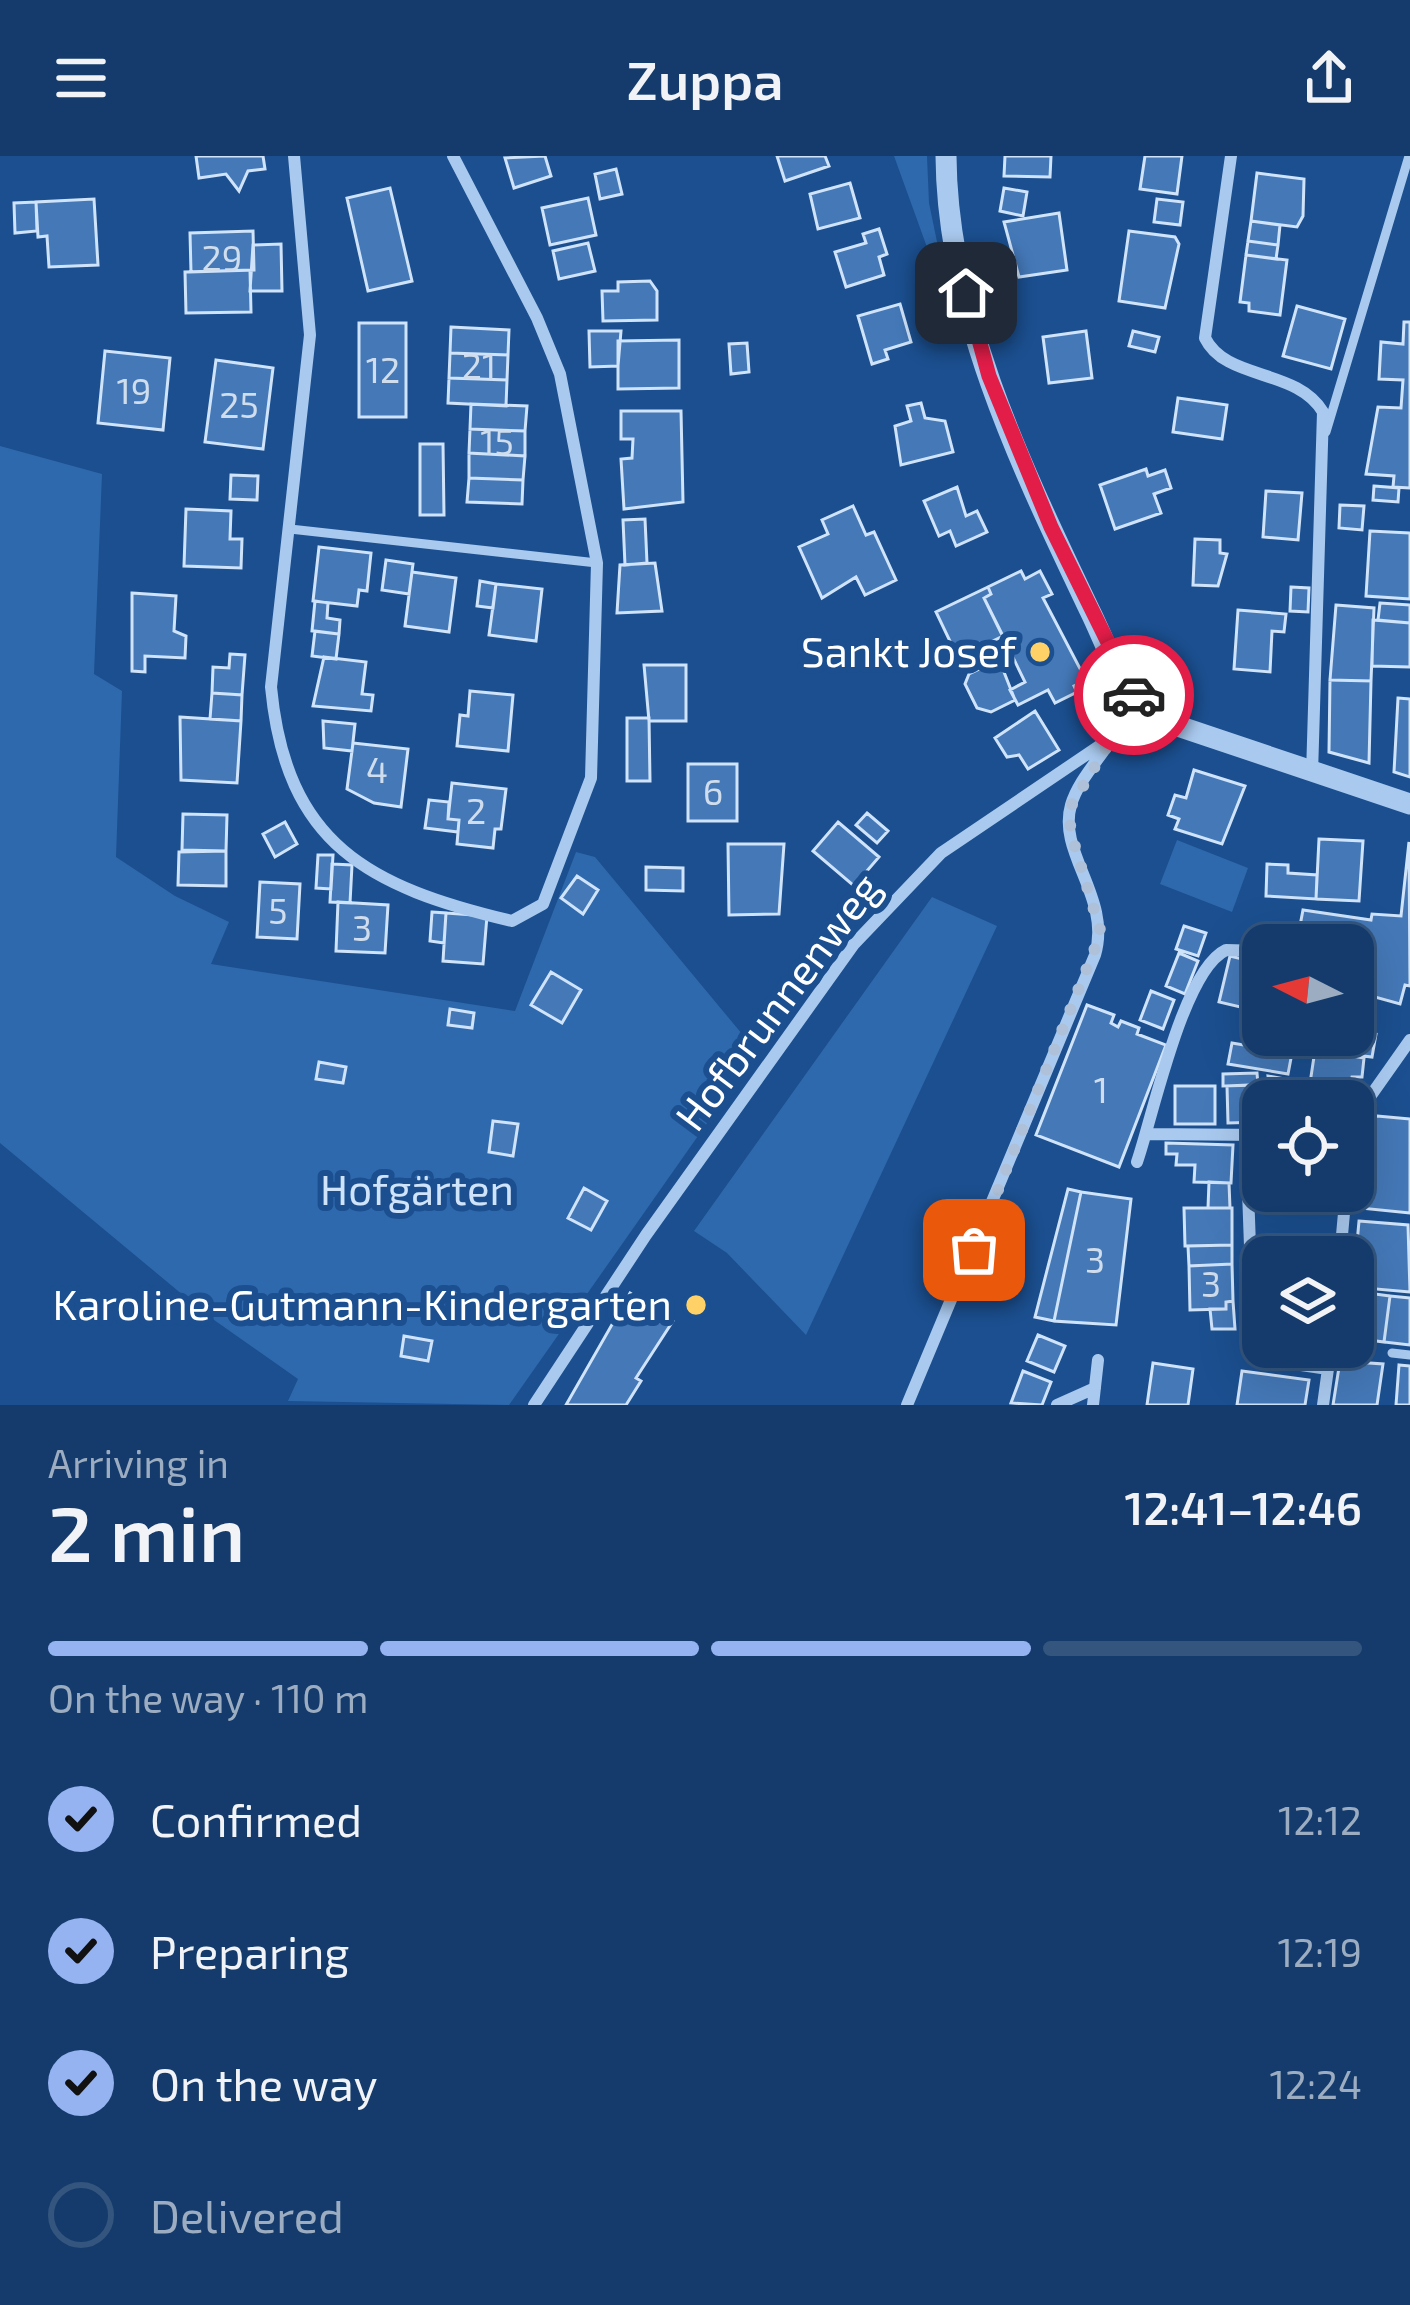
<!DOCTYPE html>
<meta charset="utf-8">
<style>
body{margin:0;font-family:"Exo 2",sans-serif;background:#1d4271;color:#f1f3f6;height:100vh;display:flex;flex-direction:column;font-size:45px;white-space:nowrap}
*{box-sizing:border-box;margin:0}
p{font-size:39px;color:#9dadc1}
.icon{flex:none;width:66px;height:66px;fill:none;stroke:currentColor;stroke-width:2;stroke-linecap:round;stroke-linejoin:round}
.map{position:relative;height:1249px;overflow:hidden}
.sheet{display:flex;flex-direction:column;background:#143b6b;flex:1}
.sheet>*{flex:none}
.needle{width:78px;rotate:276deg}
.fabs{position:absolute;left:1242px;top:768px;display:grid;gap:24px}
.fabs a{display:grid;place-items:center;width:132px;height:132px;border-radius:24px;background:#143b6b;box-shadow:0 12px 48px #0002,0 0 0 3px #33557e;font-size:60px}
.pin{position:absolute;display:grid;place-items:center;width:102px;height:102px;color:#fff;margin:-51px;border-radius:24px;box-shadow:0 6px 18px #0006}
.courier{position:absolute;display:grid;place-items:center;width:120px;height:120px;margin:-60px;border:9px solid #e11d48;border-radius:50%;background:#fff;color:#222;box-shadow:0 3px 15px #0007}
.head em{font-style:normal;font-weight:600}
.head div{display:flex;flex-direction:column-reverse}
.head{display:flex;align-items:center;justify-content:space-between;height:204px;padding:0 48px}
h1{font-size:78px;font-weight:600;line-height:90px}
.bar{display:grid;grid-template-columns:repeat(4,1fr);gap:18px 12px;align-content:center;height:144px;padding:0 48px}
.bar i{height:15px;border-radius:9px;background:#33557e}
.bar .on{background:#95b2f1}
.bar p{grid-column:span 4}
ol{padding:0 48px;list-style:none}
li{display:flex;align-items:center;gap:36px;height:132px}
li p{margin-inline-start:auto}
li .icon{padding:12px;border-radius:50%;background:#95b2f1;color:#111;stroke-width:4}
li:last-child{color:#9dadc1}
li i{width:66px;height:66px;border:6px solid #33557e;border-radius:50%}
header{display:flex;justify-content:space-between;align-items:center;height:156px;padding:0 48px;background:#143b6b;font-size:54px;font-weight:600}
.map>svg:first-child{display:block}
.green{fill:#2e69ad}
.building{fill:#4478b7;stroke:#cfe3fa;stroke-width:3}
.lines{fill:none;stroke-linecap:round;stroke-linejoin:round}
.service{stroke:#a9c9ee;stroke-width:9}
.minor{stroke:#a9c9ee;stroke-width:12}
.tertiary{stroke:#a9c9ee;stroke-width:21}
.done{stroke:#afc1d8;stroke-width:12;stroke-dasharray:0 21.6}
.route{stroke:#e11d48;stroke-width:15}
.poi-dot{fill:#ffd166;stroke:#1b4f8f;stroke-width:4.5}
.labels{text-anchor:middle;stroke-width:12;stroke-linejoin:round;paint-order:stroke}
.number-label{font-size:36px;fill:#d0dded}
.poi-label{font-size:42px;fill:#fff;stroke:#1b4f8f;text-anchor:end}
.street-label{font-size:42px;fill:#fff;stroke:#1b4f8f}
.park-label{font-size:42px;fill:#cfe3fa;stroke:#1b4f8f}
</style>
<header><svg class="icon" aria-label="menu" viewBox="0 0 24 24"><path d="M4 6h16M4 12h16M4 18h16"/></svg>Zuppa<svg class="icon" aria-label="share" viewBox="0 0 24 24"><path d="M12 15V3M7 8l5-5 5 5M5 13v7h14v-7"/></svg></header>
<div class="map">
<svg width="1410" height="1249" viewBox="0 0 1410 1249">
<rect width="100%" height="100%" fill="#1b4f8f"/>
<path class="green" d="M894,0H927L929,47L953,163Z
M0,290L102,318L94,518L122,535L116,701L175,740L229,766L211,808L515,855L576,696L595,701L757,896L509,1249L288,1245L298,1223L207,1159L0,987Z
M1177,684L1248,712L1232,756L1160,728Z
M932,741L997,770L806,1179L727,1097L694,1075Z"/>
<path class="building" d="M196,0H263L265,13L248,15L239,35L226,18L199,22Z
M545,0L551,20L514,32L505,2Z
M777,0H825L829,10L785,25Z
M1005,0H1051L1050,21L1004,20Z
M1145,0H1182L1177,38L1140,33Z
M616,13L622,38L600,43L595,18Z
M1257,17L1304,23L1303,60L1297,71L1251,65Z
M850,27L860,62L818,73L810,38Z
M390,32L412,125L368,135L347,42Z
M1004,32L1027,36L1023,60L1000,55Z
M588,42L596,79L550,89L542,52Z
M94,43L98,109L49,111L47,80L38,81L36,46Z
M1157,43L1183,46L1180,69L1154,66Z
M36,46L37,75L15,77L14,47Z
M1059,57L1067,114L1019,121L1004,66Z
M1251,65L1280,69L1278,89L1248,85Z
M879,73L887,98L879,101L884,119L846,131L835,96L866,87L863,78Z
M253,75L254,114L191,116L190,77Z
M1129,75L1175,81L1179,88L1165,152L1119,145Z
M1248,85L1278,89L1276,103L1246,99Z
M588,87L595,115L559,123L553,95Z
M281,88L282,135H250L253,89Z
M1246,99L1287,104L1280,159L1249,155V147L1240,146Z
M250,114L251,156L186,157L185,116Z
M650,125L657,135V164L603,165L602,135H618V126Z
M900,148L911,186L885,194L888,203L872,208L858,160Z
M1297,150L1345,163L1331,213L1283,200Z
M1404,166H1410V332L1393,331L1394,320L1366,318L1378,251L1401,252L1403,224L1379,223L1381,186L1403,188Z
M359,167H406V261H359Z
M451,171L509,174L508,199L450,197Z
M589,175H621L618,210L590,211Z
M1086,175L1092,222L1049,227L1043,181Z
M1133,175L1159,181L1155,196L1129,190Z
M679,184V232L618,233V185Z
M747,187L749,216L731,218L729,188Z
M105,195L170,202L163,274L98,267Z
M450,197L508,199L507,224L449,222Z
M216,204L273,212L263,293L205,286Z
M449,222L507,224L506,250L448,247Z
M1178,242L1227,249L1222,283L1173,276Z
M921,247L925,262L945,265L953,296L901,309L895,270L911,265L907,250Z
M471,248L527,250L525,275L470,273Z
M621,255H681L683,346L624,353L621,303L632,302L633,283H621Z
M470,273L525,275V300L469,297Z
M420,288H443L444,359H420Z
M469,297L525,300L523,324L469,322Z
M1146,313L1148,320L1165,314L1171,332L1154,338L1161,357L1115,373L1100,329Z
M231,319L258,320L257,344L230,343Z
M469,322L523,324L522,348L467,346Z
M1374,330L1399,332L1398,346L1373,344Z
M957,331L966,360L977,355L987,376L956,390L950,375L939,380L924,345Z
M1266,335L1302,337L1298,384L1263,381Z
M1340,349L1364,350L1362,374L1339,372Z
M853,350L866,379L874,376L896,424L865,439L856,421L822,442L799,391L828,378L822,364Z
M186,353L231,355L230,383H242L241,412L184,410Z
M645,363L647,407L625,409L623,364Z
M1370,375L1410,377V443L1366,440Z
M1195,383L1220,384V397L1227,398L1218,430L1193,429Z
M319,391L371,397L367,435L359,434L357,450L313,445Z
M386,404L413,408L409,438L382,434Z
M655,407L662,455L617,457L620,409Z
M1021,415L1025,423L1040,415L1052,438L1043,442L1086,524L1074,530L1077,536L1055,547L1048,534L1018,549L1010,534L1025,526L984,442L991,438L988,431Z
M412,416L456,422L449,476L405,470Z
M480,425L496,428L493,452L477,450Z
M496,428L542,433L536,485L489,479Z
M988,431L991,438L984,442L1003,480L958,502L936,456Z
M1291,431L1309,432L1308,456L1290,455Z
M132,437L176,440L174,475L186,480L185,502L145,500V516L132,515Z
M315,445L328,447L327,462L340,464L339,478L312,475Z
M1380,447L1410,449V467L1378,464Z
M1336,449L1374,452L1371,525L1330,524Z
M1238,454L1286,458L1284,476L1272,475L1270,516L1234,513Z
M1373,464L1410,467V511L1372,510Z
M315,475L339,478L336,503L312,500Z
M230,498L245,499L242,539L212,537L213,511L229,512Z
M324,501L366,506L362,538L373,539L371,555L313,550Z
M990,508L1002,511L1015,544L991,556L977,552L965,528L969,518Z
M644,509H686V565H649Z
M1330,524L1371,525L1369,607L1329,596Z
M470,535L513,539L508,595L457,590L460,559L468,560Z
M212,537L242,539L241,565L210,563Z
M1398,542L1410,543V621L1394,616Z
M1035,555L1059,594L1028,613L1019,599L1007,601L995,582Z
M180,561L241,565L237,627L181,624Z
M627,562H649L650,625H627Z
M323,565L355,568L352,595L324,592Z
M353,587L408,593L401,651L374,647L347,633Z
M688,608H737V665H688Z
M1194,614L1245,630L1222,688L1175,673L1179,663L1168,659L1175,639L1186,642Z
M452,627L506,633L501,673H495L493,692L457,688L459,664L448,663Z
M429,644L449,646L448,663L459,664L458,676L425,672Z
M867,657L888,675L877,687L856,669Z
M183,658L227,659L226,695L182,694Z
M285,666L297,688L275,701L263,678Z
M838,666L879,701L854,730L813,695Z
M1319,683L1363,685L1359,745L1316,743Z
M1409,686L1410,830L1405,829L1400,848L1353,835L1358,813L1353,811V789H1321L1323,782L1299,775L1303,754L1371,764L1372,758L1401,760Z
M728,688H784L779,758L729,759Z
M226,695V730L178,729L179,696Z
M318,699H333L331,733L316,732Z
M332,708L352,709L350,747L330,746Z
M1267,708L1288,709V717L1317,719L1316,743L1266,740Z
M646,711L683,712V735L646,734Z
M577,720L598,734L583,758L561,742Z
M260,726L300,728L297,783L257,781Z
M338,746L388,749L385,797L336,795Z
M432,756L446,757L444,787L430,785Z
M446,757L487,760L483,808L443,805Z
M1184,770L1206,777L1198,800L1176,793Z
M1179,797L1198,805L1185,838L1166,830Z
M1230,800L1263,808L1253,854L1219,846Z
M551,816L581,834L562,867L531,849Z
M1151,835L1174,844L1163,873L1140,864Z
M1087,849L1114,859L1111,867L1118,871L1121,865L1139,872L1137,878L1166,889L1119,1011L1036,979Z
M450,853L474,857L472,872L448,869Z
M1353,871L1376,878L1372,901L1311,894L1314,879H1353Z
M1232,887L1292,897L1288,918L1228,908Z
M1315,894L1364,902L1362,921H1352L1348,945H1295L1297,933L1309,934Z
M319,906L346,911L343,927L316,923Z
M1257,917L1258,929L1223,930V918Z
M1268,920L1290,924L1286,945H1271Z
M1271,928V945H1263V966L1228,967L1227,930Z
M1175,930H1215V968H1175Z
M1377,960L1410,963V1057L1360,1052L1368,962Z
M493,965L518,968L513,1000L489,996Z
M1166,987L1233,989L1231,1027L1194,1026L1195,1009H1176L1177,998H1166Z
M1209,1026L1229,1027L1230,1052H1208Z
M584,1032L607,1045L591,1074L568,1062Z
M1068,1033L1081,1036L1054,1165L1035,1161Z
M1081,1036L1131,1043L1116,1169L1054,1165Z
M1184,1052H1232V1089L1185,1090Z
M1359,1065L1408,1069L1410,1136L1353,1131Z
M1232,1089V1108L1189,1110L1188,1090Z
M1232,1108L1233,1145L1226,1146V1153L1190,1154L1189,1110Z
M1353,1135L1390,1140L1384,1186L1353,1182Z
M630,1137L673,1165L636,1222L641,1225L626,1249H566Z
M1390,1140L1410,1142V1189L1384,1186Z
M1233,1145L1235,1173H1212L1210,1153H1226V1146Z
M1038,1179L1065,1190L1054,1216L1027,1205Z
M404,1180L432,1185L428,1205L401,1200Z
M1340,1205L1383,1208L1377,1249H1333Z
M1153,1207L1193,1213L1188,1249H1147Z
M1399,1209L1410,1210V1249H1396Z
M1023,1215L1051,1226L1042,1249L1011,1247Z
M1242,1215L1309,1224L1305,1249H1237Z"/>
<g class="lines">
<path class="service" d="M1326,276L1409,0
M290,373L597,407
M1392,1197L1410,1199"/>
<path class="minor" d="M294,0L310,179L271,531C286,689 369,731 512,765L543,748L591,622L597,407L560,218L537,162L453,0
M1231,0L1205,182C1226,225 1297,212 1323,256L1312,618
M1147,978L1263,979
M1246,979L1254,1202L1328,1213
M1353,988L1367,945L1410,884
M1137,1006C1153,960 1183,814 1226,794L1263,795
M1340,1101L1346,1035
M534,1249L646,1079L854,788L941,697L1148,557
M907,1249L1095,799C1112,742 1057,697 1071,649C1077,628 1094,609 1107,590
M1057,1249L1095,1232
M1093,1249L1098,1204
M1323,1249L1331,1191"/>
<path class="tertiary" d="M946,0C947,159 1023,314 1090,455C1107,489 1123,542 1157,563L1410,648"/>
</g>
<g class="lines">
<path class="done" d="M974,1094L1101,777L1070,674L1071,650L1112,582L1148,557L1134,539"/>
<path class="route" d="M966,137L989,220L1051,371L1134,539"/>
</g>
<g class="poi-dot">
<circle cx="1040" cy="496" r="12"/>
<circle cx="696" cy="1149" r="12"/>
</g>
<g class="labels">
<g class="number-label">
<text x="222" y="115">29</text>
<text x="479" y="223">21</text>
<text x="383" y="227">12</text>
<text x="134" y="248">19</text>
<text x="239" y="262">25</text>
<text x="497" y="299">15</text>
<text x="377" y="627">4</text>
<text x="713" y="649">6</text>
<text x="476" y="668">2</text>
<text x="278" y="768">5</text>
<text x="362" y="785">3</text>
<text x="1101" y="947">1</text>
<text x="1095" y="1117">3</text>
<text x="1211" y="1141">3</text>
</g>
<g class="poi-label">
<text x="1016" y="511">Sankt Josef</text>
<text x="672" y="1164">Karoline-Gutmann-Kindergarten</text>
</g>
<g class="street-label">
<text transform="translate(778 846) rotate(-53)" y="15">Hofbrunnenweg</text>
</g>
<g class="park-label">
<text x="417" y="1049">Hofgärten</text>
</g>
</g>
</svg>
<div class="fabs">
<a><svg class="needle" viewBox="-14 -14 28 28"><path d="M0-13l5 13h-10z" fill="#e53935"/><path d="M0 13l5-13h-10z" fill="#9dadc1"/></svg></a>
<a><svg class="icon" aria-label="locate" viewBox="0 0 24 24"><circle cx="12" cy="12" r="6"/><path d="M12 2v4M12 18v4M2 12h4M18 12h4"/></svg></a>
<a><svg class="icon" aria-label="layers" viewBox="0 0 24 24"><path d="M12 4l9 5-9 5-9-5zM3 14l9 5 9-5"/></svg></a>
</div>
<div class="pin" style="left:974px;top:1094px;background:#ea580c"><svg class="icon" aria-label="bag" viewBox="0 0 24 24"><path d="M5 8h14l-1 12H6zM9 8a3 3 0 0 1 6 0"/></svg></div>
<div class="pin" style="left:966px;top:137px;background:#1f2937"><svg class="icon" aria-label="home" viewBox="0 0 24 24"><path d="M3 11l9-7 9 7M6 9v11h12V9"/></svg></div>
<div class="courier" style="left:1134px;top:539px"><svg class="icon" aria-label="car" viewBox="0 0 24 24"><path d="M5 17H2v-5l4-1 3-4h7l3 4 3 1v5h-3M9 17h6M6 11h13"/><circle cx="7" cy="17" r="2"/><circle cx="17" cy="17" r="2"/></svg></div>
</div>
<section class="sheet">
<div class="head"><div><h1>2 min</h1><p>Arriving in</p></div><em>12:41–12:46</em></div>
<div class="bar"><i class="on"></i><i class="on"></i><i class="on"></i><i></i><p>On the way · 110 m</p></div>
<ol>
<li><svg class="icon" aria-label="check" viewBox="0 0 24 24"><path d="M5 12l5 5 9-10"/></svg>Confirmed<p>12:12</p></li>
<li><svg class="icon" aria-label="check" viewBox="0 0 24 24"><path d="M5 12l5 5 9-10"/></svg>Preparing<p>12:19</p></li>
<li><svg class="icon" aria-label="check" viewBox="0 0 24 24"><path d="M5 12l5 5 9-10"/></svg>On the way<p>12:24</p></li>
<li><i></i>Delivered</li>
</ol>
</section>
